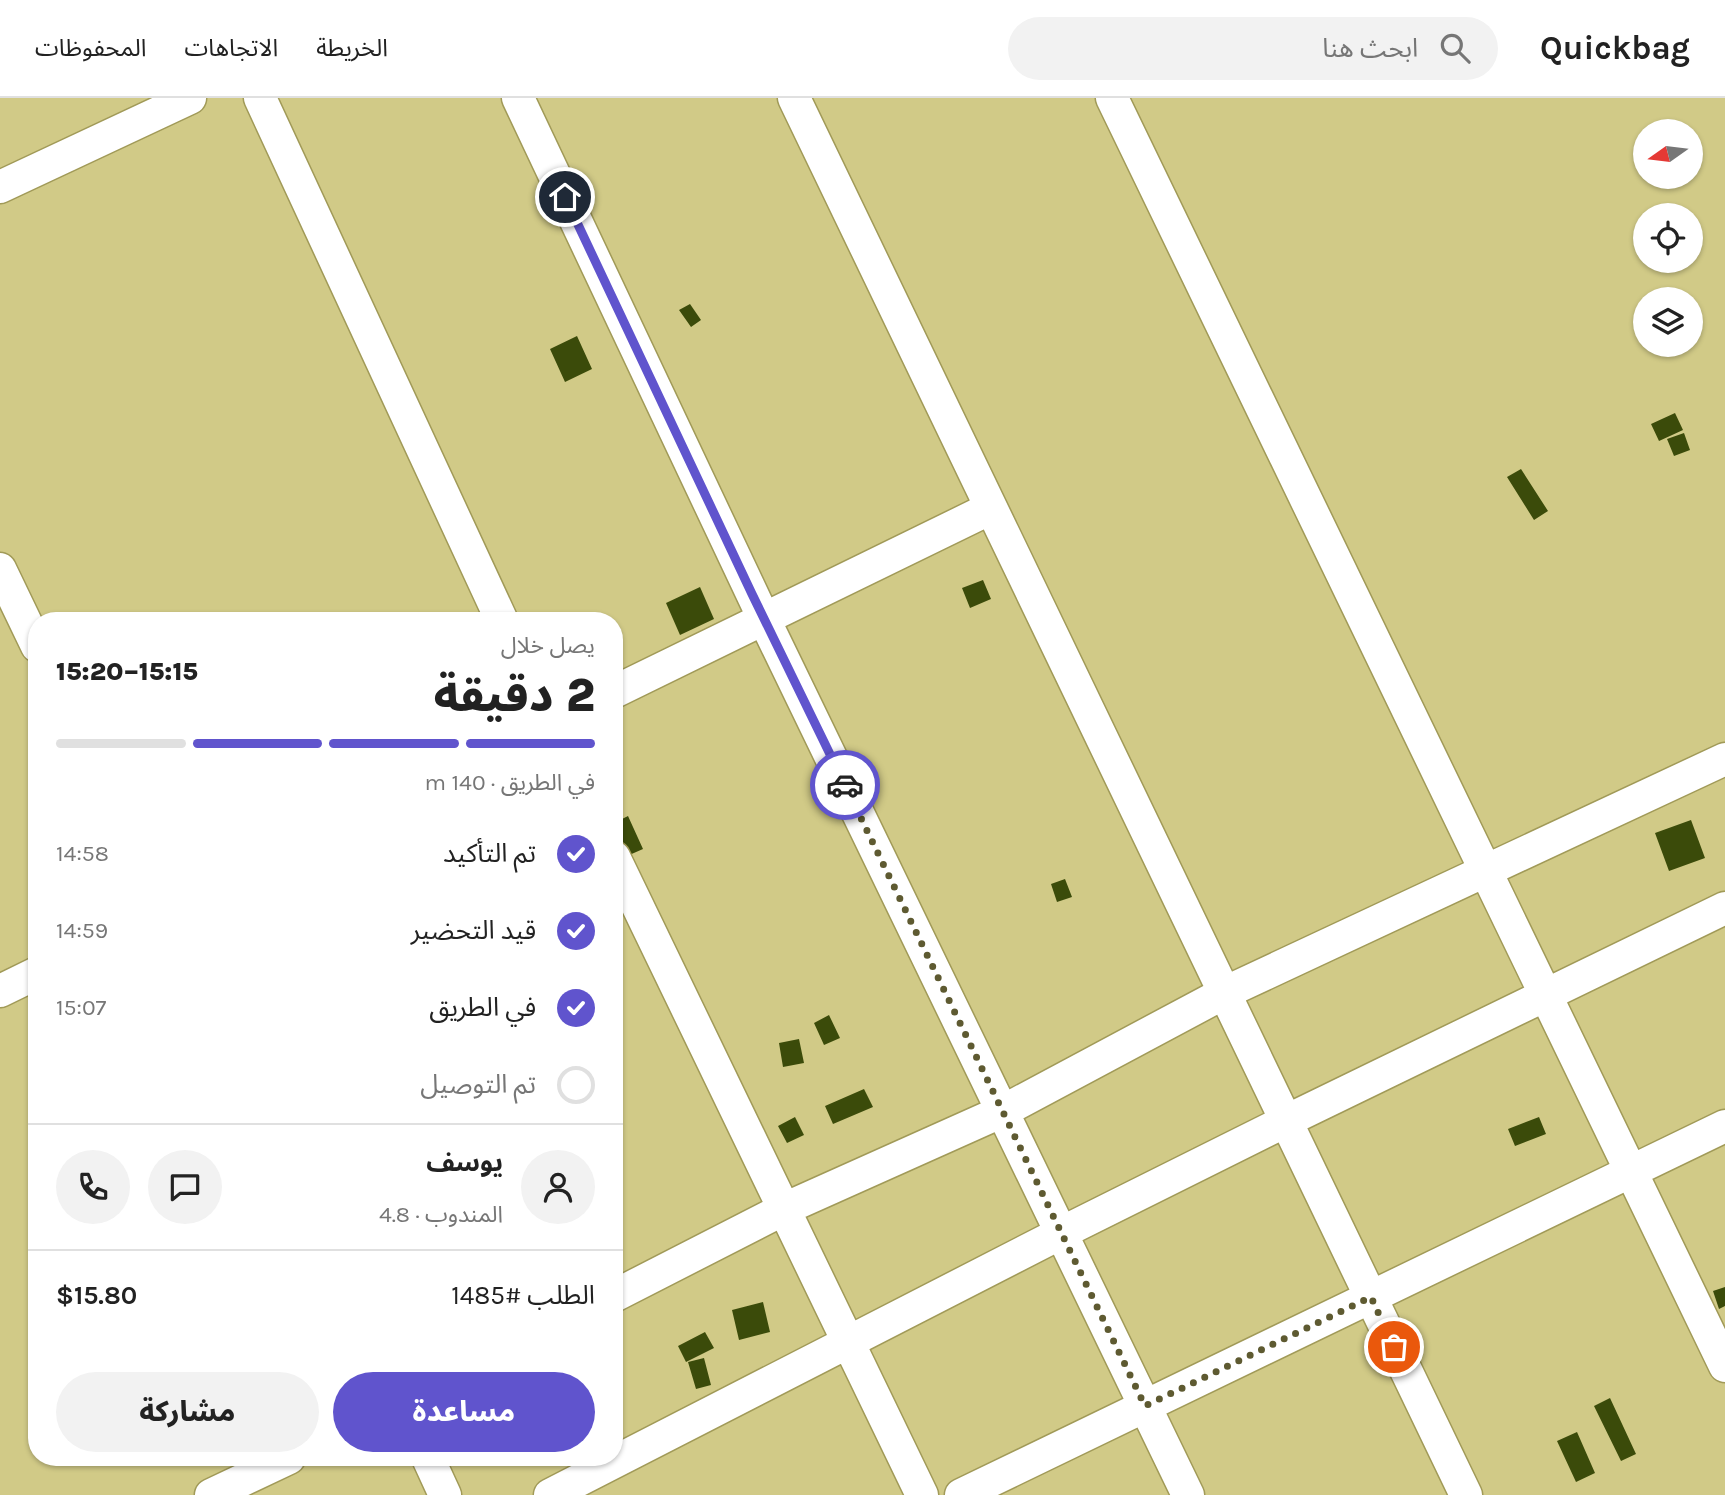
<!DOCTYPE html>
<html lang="ar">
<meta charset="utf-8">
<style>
body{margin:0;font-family:Karla,"Noto Sans Arabic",sans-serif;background:#f2f2f2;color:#222;direction:rtl;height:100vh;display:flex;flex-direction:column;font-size:26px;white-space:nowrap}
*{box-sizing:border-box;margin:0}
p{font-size:23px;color:#767676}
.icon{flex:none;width:38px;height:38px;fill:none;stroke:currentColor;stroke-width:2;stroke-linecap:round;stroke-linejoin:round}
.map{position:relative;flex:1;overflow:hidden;direction:ltr}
.drawer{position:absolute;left:28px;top:514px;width:595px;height:854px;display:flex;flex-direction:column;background:#fff;border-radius:28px;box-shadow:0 2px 5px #0004;direction:rtl}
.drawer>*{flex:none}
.needle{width:46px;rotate:256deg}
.controls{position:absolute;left:1633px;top:21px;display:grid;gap:14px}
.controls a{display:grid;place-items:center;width:70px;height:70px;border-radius:50%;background:#fff;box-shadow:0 2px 5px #0004;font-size:35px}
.pin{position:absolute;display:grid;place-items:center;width:60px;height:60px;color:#fff;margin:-30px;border:4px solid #fff;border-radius:50%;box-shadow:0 2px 7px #0007}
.courier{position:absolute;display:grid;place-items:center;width:70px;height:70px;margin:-35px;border:5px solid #6054cd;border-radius:50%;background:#fff;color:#222;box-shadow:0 2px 9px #0007}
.head em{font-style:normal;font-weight:800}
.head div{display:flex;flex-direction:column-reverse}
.head{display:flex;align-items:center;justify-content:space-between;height:119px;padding:0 28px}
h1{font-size:46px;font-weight:800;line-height:52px}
.bar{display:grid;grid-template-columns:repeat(4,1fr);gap:10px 7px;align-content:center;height:84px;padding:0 28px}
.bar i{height:9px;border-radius:5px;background:#e0e0e0}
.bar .current{background:#6054cd}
.bar p{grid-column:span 4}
.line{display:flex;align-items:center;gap:18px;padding:0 28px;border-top:2px solid #e0e0e0}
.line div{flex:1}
.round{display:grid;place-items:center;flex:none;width:74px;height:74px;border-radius:37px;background:#f2f2f2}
ol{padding:0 28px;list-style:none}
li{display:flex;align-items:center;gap:21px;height:77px}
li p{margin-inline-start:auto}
li .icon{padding:7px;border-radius:50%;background:#6054cd;color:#fff;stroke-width:4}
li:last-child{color:#767676}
li i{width:38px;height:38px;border:4px solid #e0e0e0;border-radius:50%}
.cta{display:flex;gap:14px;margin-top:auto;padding:14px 28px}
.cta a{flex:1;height:80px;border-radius:42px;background:#6054cd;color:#fff;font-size:28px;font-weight:800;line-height:80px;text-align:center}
.cta a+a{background:#f2f2f2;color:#222}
header{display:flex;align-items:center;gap:42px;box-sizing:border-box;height:98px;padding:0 35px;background:#fff;border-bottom:2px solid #e0e0e0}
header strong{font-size:33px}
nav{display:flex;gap:38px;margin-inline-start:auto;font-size:24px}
.search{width:490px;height:63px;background:#f2f2f2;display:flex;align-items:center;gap:18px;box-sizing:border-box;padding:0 24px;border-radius:38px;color:#767676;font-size:26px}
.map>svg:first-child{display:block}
.building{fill:#3b4b0a}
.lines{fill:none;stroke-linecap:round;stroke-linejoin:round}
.street-casing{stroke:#a19a58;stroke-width:35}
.street{stroke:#fff;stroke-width:32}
.done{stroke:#5e5a31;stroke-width:7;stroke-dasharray:0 12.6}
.route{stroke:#6054cd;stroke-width:9}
</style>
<header>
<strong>Quickbag</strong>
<div class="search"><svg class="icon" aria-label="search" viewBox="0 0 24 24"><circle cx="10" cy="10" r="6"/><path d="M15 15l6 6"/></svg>ابحث هنا</div>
<nav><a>الخريطة</a><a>الاتجاهات</a><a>المحفوظات</a></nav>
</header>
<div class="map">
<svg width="1725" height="1397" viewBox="0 0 1725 1397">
<rect width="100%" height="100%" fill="#d1ca87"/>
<path class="building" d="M690,206L701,222L691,229L679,212Z
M577,238L592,271L565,284L550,251Z
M1675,315L1683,332L1659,343L1651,326Z
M1684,335L1690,352L1674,358L1667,341Z
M1521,371L1548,413L1534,422L1507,379Z
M983,482L991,501L970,510L962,490Z
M700,489L714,521L680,537L666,505Z
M628,718L643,751L627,758L614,731V725Z
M1691,722L1705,760L1669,773L1655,735Z
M1065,781L1072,799L1057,804L1051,786Z
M829,917L840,940L824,947L814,925Z
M799,941L804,965L783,969L779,945Z
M864,991L873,1009L833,1026L825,1008Z
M614,1006H616L623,1022L614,1027Z
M795,1019L804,1037L787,1045L778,1028Z
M1539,1019L1546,1036L1515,1048L1508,1031Z
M1725,1189V1208L1719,1211L1713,1193Z
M763,1204L770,1234L739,1242L732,1212Z
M705,1234L714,1250L686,1264L678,1248Z
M704,1260L711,1287L696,1291L688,1264Z
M1610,1300L1636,1356L1621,1363L1594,1308Z
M1577,1334L1595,1375L1576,1384L1557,1343Z"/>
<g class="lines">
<g class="street-casing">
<path id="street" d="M260,0L502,523
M518,0L764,521L1188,1397
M794,0L1466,1397
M1112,0L1725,1268
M0,89L190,0
M0,471L37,548
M614,594L991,410
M614,759L922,1397
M0,893L37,875
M614,1198L784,1111L1003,1013L1224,895L1725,661
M428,1360L445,1397
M211,1397L289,1360
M550,1397L1061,1135L1286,1023L1725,810
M961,1397L1725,1028"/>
</g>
<use href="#street" class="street"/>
</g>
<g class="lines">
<path class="done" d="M845,687L1145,1308L1371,1199L1394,1249"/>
<path class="route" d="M565,99L752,496L845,687"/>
</g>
</svg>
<div class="controls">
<a><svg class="needle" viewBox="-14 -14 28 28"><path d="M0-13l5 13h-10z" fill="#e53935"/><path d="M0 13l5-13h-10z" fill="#767676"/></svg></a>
<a><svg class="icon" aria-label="locate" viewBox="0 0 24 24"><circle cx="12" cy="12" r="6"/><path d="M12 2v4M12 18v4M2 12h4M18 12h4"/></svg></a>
<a><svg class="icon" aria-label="layers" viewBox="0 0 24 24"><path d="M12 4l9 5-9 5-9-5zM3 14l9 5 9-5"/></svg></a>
</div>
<div class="pin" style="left:1394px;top:1249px;background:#ea580c"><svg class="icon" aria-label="bag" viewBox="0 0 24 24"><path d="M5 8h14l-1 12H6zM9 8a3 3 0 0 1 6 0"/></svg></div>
<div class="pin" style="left:565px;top:99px;background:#1f2937"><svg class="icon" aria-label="home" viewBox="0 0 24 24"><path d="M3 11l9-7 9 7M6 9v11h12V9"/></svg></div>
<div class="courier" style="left:845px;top:687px"><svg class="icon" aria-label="car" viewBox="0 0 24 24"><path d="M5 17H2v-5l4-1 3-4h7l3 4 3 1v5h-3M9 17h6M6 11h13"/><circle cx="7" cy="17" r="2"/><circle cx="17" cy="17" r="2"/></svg></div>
<section class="drawer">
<div class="head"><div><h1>2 دقيقة</h1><p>يصل خلال</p></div><em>15:15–15:20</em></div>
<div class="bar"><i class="current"></i><i class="current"></i><i class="current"></i><i></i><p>في الطريق · 140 m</p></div>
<ol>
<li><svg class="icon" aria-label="check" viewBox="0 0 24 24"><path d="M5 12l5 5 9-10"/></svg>تم التأكيد<p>14:58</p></li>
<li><svg class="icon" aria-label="check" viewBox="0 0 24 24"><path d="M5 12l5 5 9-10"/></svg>قيد التحضير<p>14:59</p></li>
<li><svg class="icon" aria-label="check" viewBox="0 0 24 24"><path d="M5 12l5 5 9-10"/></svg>في الطريق<p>15:07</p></li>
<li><i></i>تم التوصيل</li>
</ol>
<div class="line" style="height:126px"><a class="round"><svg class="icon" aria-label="person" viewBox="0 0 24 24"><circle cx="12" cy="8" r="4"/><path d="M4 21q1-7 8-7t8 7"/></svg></a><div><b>يوسف</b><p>المندوب · 4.8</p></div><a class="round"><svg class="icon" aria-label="chat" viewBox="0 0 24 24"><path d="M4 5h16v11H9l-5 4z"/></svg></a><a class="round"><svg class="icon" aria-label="phone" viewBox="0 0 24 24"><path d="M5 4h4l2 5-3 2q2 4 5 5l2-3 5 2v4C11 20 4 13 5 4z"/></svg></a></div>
<div class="line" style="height:91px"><div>الطلب #1485</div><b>$15.80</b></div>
<div class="cta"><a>مساعدة</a><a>مشاركة</a></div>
</section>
</div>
